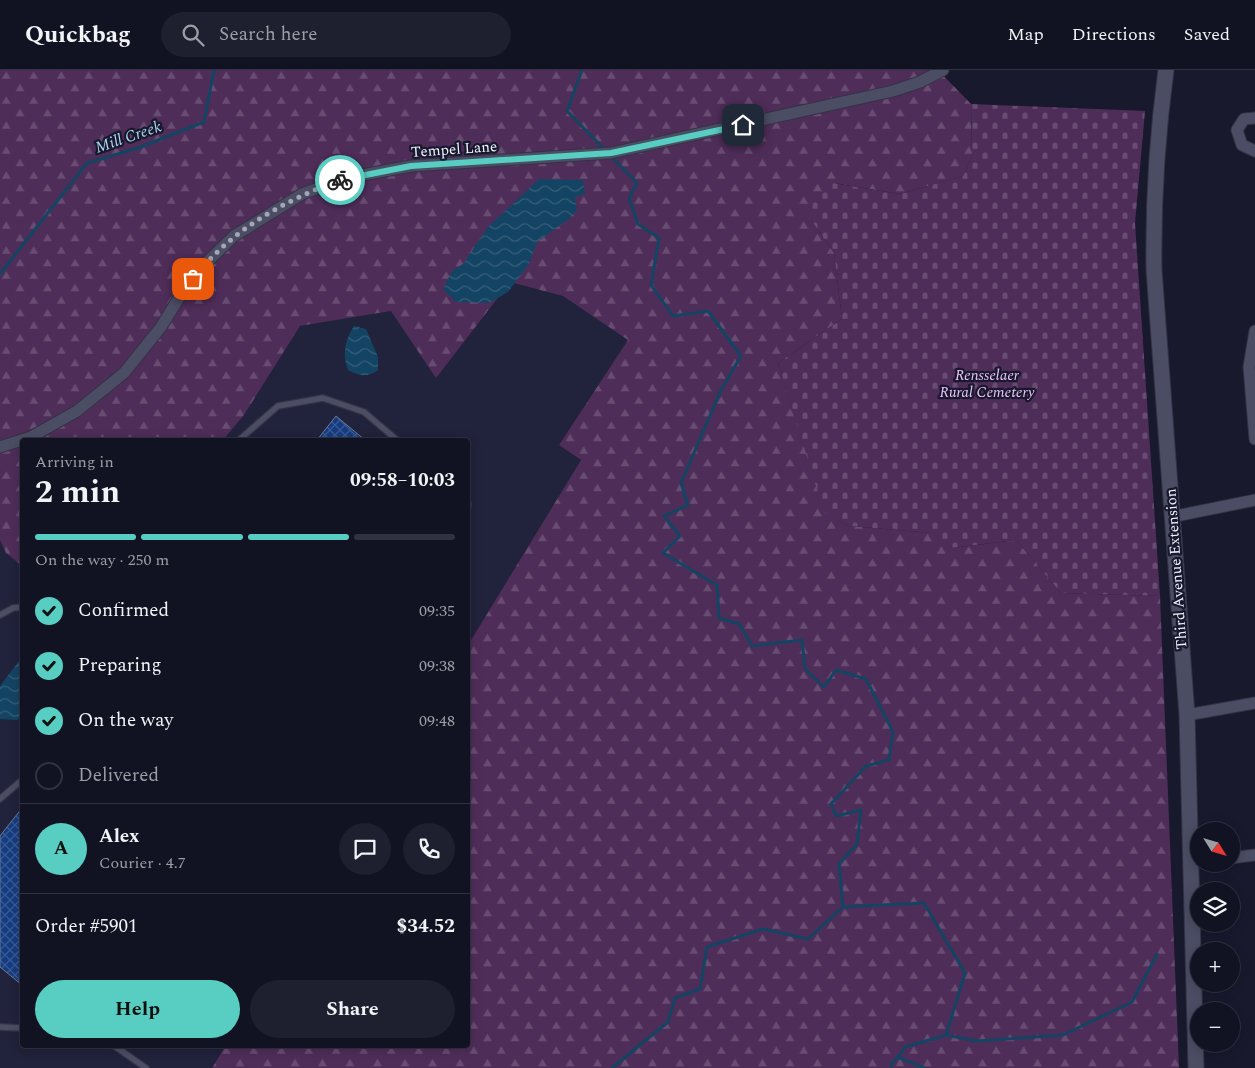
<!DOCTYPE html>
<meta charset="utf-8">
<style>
body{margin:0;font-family:Spectral,serif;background:#1f202f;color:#f1f3f6;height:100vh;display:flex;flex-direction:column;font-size:19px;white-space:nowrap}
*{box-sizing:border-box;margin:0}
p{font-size:16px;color:#9c9ea5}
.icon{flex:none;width:28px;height:28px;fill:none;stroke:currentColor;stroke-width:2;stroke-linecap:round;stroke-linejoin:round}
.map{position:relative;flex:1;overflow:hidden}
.sheet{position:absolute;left:20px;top:368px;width:450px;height:610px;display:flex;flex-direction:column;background:#121322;border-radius:5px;box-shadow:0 2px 12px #0003,0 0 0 1px #313240}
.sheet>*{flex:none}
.needle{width:32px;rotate:127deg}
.buttons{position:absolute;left:1190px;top:752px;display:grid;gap:10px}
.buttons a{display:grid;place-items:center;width:50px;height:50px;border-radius:50%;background:#121322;box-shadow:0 2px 12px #0003,0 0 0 1px #313240;font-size:25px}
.pin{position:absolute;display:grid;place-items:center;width:42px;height:42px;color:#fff;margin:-21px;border-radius:10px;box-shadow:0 2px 8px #0006}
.courier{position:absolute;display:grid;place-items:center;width:50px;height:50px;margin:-25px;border:4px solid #57cec1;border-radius:50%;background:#fff;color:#222;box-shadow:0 1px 6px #0007}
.overview em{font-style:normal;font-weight:700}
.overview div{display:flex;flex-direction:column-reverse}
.overview{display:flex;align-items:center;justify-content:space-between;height:85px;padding:0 15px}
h1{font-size:32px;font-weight:700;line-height:38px}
.bar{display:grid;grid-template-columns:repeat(4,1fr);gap:8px 5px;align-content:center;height:60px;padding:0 15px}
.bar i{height:6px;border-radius:4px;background:#313240}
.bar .active{background:#57cec1}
.bar p{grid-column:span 4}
.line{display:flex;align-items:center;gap:12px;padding:0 15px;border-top:1px solid #313240}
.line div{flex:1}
.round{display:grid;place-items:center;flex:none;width:52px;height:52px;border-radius:26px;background:#1f202f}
ol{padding:0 15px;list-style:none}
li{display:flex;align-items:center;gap:15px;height:55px}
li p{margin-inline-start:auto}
li .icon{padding:5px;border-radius:50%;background:#57cec1;color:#111;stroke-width:4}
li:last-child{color:#9c9ea5}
li i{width:28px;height:28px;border:2px solid #313240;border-radius:50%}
.primary-button{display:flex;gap:10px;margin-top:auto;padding:10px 15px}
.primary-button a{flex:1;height:58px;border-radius:30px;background:#57cec1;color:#111;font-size:20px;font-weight:700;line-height:58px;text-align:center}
.primary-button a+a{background:#1f202f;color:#f1f3f6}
header{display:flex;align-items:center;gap:30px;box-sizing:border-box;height:70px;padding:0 25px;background:#121322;border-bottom:1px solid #313240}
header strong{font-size:24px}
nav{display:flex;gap:28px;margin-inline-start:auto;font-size:18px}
.search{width:350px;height:45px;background:#1f202f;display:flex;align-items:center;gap:12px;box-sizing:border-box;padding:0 18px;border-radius:28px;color:#9c9ea5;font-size:19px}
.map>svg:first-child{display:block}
.built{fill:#21223b}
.forest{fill:url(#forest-firs)}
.cemetery{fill:url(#cemetery-stones)}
.water{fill:url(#water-waves)}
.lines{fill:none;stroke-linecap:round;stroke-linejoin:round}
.stream{stroke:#144463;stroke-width:3}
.building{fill:url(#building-cross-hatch);stroke:#6c7a90}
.lane-casing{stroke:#343344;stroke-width:8}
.street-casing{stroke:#343344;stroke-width:13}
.secondary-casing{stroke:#343344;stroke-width:17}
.lane{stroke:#4b4d64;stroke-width:5.5}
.street{stroke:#4b4d64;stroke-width:11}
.secondary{stroke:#4b4d64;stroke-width:15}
.done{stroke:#a4a5b6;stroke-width:5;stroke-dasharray:0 9}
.route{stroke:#57cec1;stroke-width:6}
.labels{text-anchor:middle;stroke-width:4.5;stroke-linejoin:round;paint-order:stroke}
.street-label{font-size:15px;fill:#eff1ff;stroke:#18192d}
.park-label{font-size:15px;font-style:italic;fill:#eec2fc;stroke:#18192d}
.water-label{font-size:16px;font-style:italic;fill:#aed6f6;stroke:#18192d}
</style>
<header>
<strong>Quickbag</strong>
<div class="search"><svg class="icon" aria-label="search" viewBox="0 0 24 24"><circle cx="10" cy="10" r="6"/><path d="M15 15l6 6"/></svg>Search here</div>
<nav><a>Map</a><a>Directions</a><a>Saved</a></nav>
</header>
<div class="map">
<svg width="1255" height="998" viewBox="0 0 1255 998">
<defs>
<pattern id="forest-firs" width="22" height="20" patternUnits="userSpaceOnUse" patternTransform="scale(1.25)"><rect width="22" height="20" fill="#4f2d59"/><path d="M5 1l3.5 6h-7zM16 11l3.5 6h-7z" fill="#694c72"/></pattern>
<pattern id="cemetery-stones" width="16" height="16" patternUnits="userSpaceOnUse" patternTransform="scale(1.25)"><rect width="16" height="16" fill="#4f2d59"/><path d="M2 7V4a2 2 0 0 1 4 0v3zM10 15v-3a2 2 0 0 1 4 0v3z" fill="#694c72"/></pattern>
<pattern id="water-waves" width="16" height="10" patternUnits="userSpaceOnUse" patternTransform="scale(1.25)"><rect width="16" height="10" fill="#144463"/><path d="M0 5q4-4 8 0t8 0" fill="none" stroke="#365f7a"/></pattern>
<pattern id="building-cross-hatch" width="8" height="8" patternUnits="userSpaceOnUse" patternTransform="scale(1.25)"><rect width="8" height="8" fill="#163c80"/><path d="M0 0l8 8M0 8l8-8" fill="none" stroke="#385993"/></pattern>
</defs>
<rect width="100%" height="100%" fill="#18192d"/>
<path class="built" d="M510,212L563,226L629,270L559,375L581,390L468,575V370H223L244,345L300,256L391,241Z
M0,470L6,483L22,496V975H226L212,998H0Z"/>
<path class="forest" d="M0,0H938L971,34L972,87L963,106L900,124L834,113L811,150L834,183L842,249L778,293L825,442L849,456L932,463L952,478L1016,470L1061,523L1160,526L1179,998H212L226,975H468V575L581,390L559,375L628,270L563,226L510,212L436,308L391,241L300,256L244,345L223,370H22V496L6,483L0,470Z"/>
<path class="cemetery" d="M971,34L1145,41L1135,153L1160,526L1061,523L1016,470L951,478L932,463L849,456L824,442L778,293L842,249L834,183L811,150L813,131L833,113L900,124L963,106L972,87Z"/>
<path class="water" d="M539,109L583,110L585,124L575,127L577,140L569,149L537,172L529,194L508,222L489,233L456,232L443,219L452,201L463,194L488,157Z
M354,256L366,259L378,287V300C367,308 359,306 348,300C342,285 345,270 354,256Z
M22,587V645L17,650L0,649V616Z"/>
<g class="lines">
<path class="stream" d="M582,0L567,41L605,80
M611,86L637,113L629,128L638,154L659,168L651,215L673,246L708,241L741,286L721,320L681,413L688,435L664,446L680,466L663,483L717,515L719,548L739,554L752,576L802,570L805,599L824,617L836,600L866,609L893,662L889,690L866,696L831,734L836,746L861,740L857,774L839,794L843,837L924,833L965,903L946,965L905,977L898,987L924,998
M0,204L87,93L138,78L204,52L214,0
M946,965L977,971L1063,965L1132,932L1157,884
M612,998L668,952L675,928L700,919L707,877L763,859L808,869L843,837
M891,998L892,993L898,987"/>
</g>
<path class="building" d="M336,346L365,370H317Z
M22,738V915L0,897V766Z"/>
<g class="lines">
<g class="lane-casing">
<path id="lane" d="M239,370L278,336L323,328L364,342L397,370
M468,434V436
M0,545L13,538L22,537
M0,729L22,710
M0,957L22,958
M113,975L146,998"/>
</g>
<g class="street-casing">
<path id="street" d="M1255,48L1244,49L1237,60L1242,75L1255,81
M1255,261L1249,297L1255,369
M0,377L31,367L77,341L124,303L161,257L182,223L204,195L234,166L302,124L346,108L411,96L611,83L893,21L920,12L943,0
M1171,447L1255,430
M1187,645L1255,633
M1231,788L1255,785"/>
</g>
<g class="secondary-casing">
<path id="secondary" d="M1166,0C1157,67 1153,132 1154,200L1187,645L1196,998"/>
</g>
<use href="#lane" class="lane"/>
<use href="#street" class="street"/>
<use href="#secondary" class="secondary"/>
</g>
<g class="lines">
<path class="done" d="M193,209C231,160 283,131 340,110"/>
<path class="route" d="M340,110L411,96L611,83L743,55"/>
</g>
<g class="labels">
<g class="street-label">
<text transform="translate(454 79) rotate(-4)" y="5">Tempel Lane</text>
<text transform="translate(1176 499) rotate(-94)" y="5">Third Avenue Extension</text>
</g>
<g class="park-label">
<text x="987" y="310">Rensselaer<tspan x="987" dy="17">Rural Cemetery</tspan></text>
</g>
<g class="water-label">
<text transform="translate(128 66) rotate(-19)" y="6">Mill Creek</text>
</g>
</g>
</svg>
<div class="buttons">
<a><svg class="needle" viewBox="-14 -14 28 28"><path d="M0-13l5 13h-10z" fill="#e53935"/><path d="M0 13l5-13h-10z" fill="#9c9ea5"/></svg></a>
<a><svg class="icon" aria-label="layers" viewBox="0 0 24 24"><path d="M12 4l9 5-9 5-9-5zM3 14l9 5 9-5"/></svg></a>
<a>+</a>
<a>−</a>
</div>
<div class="pin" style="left:193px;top:209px;background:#ea580c"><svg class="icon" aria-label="bag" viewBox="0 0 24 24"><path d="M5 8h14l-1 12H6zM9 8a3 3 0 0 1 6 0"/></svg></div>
<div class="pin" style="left:743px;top:55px;background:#1f2937"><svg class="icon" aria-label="home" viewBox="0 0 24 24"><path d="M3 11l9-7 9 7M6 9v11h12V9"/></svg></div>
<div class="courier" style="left:340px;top:110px"><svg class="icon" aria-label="bike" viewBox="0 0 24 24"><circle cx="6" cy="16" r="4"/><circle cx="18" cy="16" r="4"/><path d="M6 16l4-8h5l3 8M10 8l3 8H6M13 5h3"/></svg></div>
<section class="sheet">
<div class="overview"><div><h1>2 min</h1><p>Arriving in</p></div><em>09:58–10:03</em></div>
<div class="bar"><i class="active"></i><i class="active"></i><i class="active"></i><i></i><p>On the way · 250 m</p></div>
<ol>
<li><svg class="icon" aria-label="check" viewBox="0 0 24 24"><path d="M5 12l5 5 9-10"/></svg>Confirmed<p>09:35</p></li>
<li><svg class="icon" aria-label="check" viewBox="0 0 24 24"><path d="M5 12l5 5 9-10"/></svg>Preparing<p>09:38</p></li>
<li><svg class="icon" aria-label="check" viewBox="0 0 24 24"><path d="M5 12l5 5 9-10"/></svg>On the way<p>09:48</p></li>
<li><i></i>Delivered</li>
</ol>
<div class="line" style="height:90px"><b class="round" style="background:#57cec1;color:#111">A</b><div><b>Alex</b><p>Courier · 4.7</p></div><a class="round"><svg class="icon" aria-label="chat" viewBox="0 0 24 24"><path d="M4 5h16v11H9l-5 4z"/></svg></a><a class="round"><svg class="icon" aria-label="phone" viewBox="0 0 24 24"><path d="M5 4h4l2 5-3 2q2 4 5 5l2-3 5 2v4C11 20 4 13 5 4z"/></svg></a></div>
<div class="line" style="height:65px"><div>Order #5901</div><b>$34.52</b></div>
<div class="primary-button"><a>Help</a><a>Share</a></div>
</section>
</div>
